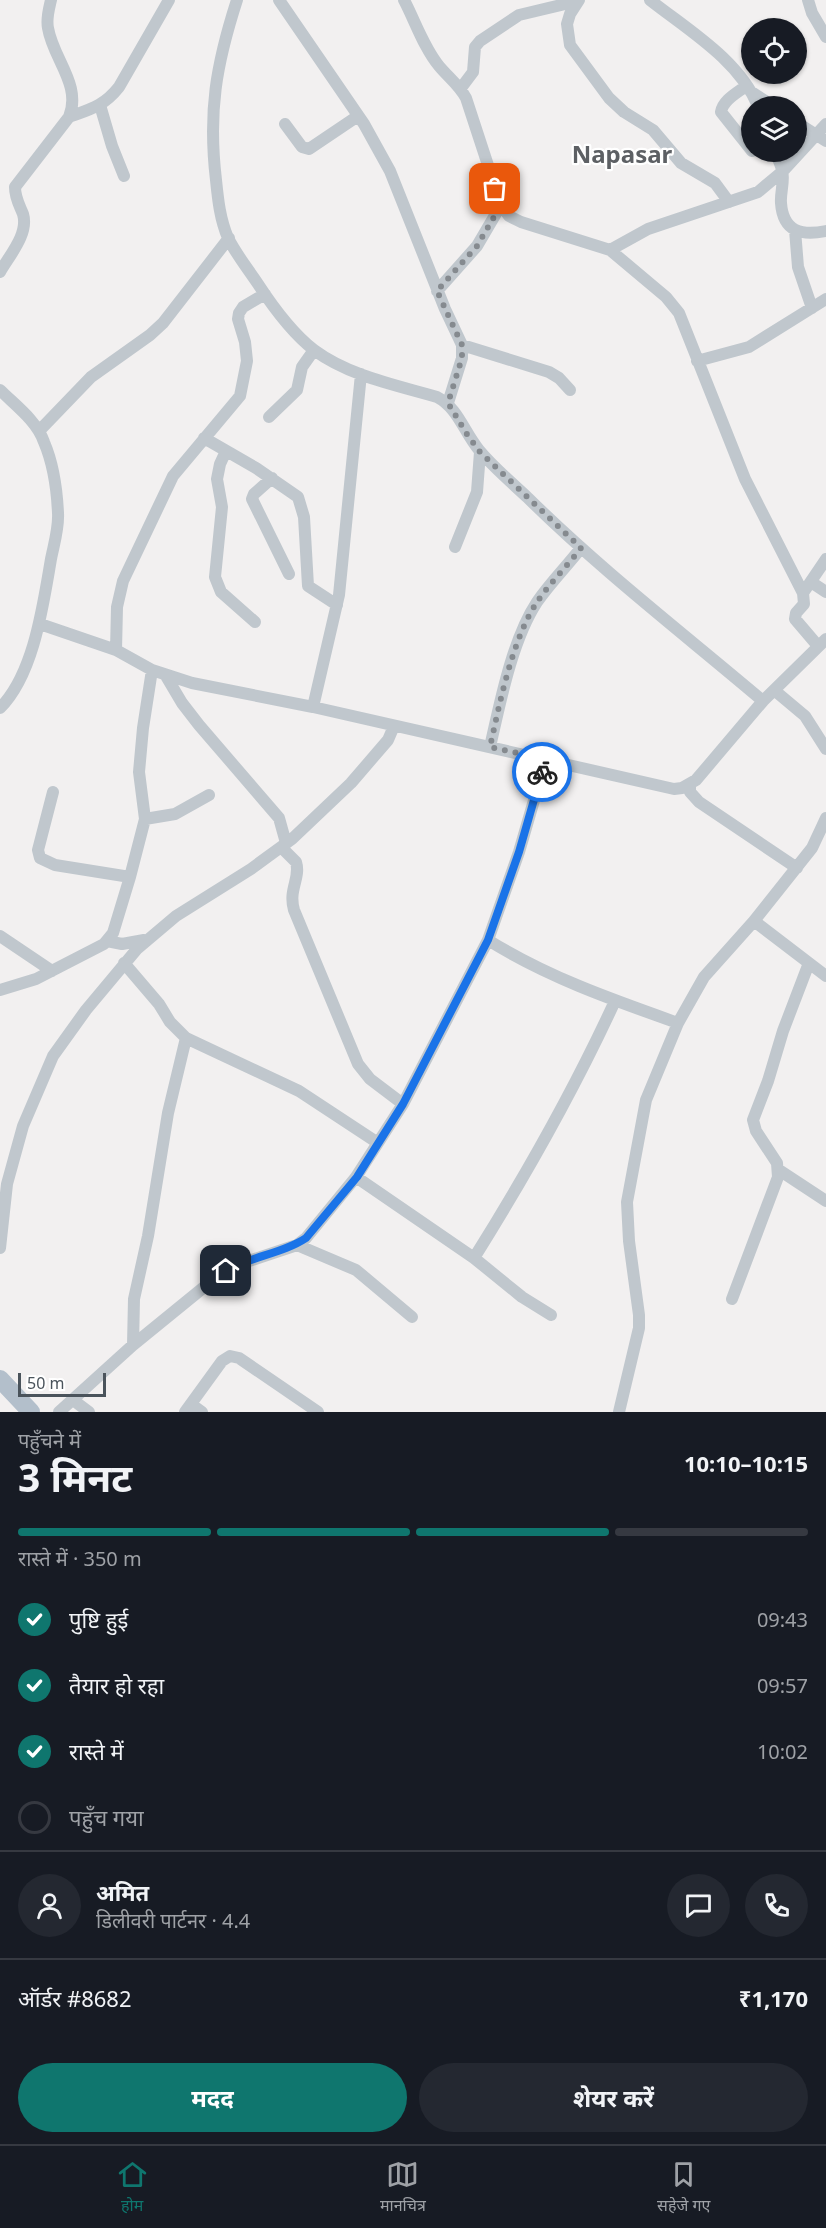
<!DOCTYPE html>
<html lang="hi">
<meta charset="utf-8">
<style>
body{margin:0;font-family:"Noto Sans","Noto Sans Devanagari",sans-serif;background:#242831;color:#f1f3f6;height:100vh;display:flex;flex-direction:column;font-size:22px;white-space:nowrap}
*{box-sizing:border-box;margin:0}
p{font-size:20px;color:#9ea1a6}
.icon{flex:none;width:33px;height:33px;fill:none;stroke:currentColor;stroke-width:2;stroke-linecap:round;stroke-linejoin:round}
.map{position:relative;height:1412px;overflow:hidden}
.details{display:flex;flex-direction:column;background:#171b24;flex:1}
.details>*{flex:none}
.tools{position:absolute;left:741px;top:18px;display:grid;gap:12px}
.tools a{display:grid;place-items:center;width:66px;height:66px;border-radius:50%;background:#171b24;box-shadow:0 2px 4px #0004;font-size:30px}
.scale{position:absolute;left:18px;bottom:15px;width:88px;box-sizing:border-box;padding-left:6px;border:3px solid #4a535b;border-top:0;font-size:16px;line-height:21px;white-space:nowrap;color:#4a535b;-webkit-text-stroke:4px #fff;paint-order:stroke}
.pin{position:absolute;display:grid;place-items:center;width:51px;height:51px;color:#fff;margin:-26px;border-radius:12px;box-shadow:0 3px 9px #0006}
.courier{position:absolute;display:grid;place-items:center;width:60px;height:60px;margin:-30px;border:4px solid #1a73e8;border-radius:50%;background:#fff;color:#222;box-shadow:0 2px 8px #0007}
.head em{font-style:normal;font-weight:700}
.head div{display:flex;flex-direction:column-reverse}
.head{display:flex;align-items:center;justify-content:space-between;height:102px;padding:0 18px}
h1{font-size:39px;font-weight:700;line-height:45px}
.bar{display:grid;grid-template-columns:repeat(4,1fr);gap:9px 6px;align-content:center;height:72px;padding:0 18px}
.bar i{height:8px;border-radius:4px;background:#363941}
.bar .current{background:#0f766e}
.bar p{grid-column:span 4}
.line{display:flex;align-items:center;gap:15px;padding:0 18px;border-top:2px solid #363941}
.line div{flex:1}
.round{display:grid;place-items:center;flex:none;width:63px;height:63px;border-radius:32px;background:#242831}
ol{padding:0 18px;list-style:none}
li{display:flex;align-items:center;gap:18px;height:66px}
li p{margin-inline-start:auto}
li .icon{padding:6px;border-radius:50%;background:#0f766e;color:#fff;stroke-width:4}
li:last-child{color:#9ea1a6}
li i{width:33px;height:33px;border:3px solid #363941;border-radius:50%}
.action{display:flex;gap:12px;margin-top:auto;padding:12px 18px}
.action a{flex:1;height:69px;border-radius:36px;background:#0f766e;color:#fff;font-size:24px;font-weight:700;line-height:69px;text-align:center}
.action a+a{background:#242831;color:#f1f3f6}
.menu{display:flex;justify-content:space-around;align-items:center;height:84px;border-top:2px solid #363941;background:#171b24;font-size:16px;color:#9ea1a6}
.menu a{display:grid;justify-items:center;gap:3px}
.menu .current{color:#0f766e}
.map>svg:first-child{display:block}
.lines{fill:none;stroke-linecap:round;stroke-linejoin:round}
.minor{stroke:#c0c7cd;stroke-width:12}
.primary{stroke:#b3bfcb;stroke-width:18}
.done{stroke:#858a8f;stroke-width:6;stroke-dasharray:0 10.8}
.route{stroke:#1a73e8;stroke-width:8}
.labels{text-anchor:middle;stroke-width:4.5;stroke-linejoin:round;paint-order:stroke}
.district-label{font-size:24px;font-weight:bold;fill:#5d6064;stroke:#fff}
</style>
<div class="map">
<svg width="826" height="1412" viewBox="0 0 826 1412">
<rect width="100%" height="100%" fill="#f2f0f0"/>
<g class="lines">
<path class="minor" d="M237,0C216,65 208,112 216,180C218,200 220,219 228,238C236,254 248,269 258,284C273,307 292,333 314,350C349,376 396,385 437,397C458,408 464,432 479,450C493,467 511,482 528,498C601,570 684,634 763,701
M279,0L364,124L390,171L445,309L462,345V358L448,403
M404,0C415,21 424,48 439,66C449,78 459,85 466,98L501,205L509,216L521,222L610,250L666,297L679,313L745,479L803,593
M579,0L570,14L567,24L570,45L609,98L624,112L653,130L681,163L715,183L729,202
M650,0C688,30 739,60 758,106
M808,0L812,13L826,37
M746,86C737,93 723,100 721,112L752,151
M461,88L473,72L475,47L480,41L519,15L578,1
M753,93L773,106
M100,105L112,146L124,176
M69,117C91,109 104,106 119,87L169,0
M796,122L826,141
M285,124L302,147L309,149L358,116
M775,152C777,157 781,164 782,170C785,180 780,193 781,203C783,232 802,236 826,231
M795,230L798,267L812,308
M610,250L648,229L758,192L783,171L826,124
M0,272C9,256 29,234 23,214C19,204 15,198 15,187L69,117C82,85 53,59 48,28C46,18 49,9 51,0
M437,291L477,246L501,205
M462,345L549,372L559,378L570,390
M697,361L749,347L826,299
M0,390C15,405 37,421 44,442C53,463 57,491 58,513C59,528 54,544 51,559C43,605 34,674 0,708
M269,417L297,390L302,367L314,350
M39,431L91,377L150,335L163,323L229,238
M204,438L256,468L298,497L304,517L308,586L337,605
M226,451L220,464L217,479L222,507L215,577L221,592L255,622
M272,478L254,494L252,499L289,574
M455,547L477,492L480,452
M811,582L826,592
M40,624L116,650L152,670L192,683L313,707L674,789L682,788L696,780L763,701L826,639
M818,646L795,619L796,613L804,604L803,593L826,559
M116,650L117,607L123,581L173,476L240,396L247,361L245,342L238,319L239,313L243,307L265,294
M166,676L182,703L199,725L279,818L286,843
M774,690L805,716L826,749
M313,707L339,595L361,374
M490,747C500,703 512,640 537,602C550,583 567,566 581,548
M690,785V792L699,802L797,868
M53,792L38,850L40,858L55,865L130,877
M145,819L175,814L209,795
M281,847L296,862C301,878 288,889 294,910L358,1064L370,1079L403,1104
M754,921L826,976
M0,936L52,971
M488,940C547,977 613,1000 678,1023
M107,941L122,944L144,940
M124,963L159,1004L170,1022L186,1038L299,1091L378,1143
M0,990L36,979L104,944L113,933L130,877L145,819L139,772L143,728L152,670
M779,1170L826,1201
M356,1177L474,1258L522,1297L551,1315
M297,1245L356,1270L412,1317
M0,1248L7,1184L23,1126L53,1056L86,1010L137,949L176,916L251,869L292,839L351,783L388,740L394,726
M474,1258C526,1175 574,1090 615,1001
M732,1299L778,1177L777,1163L756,1131L753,1120L768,1081L783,1031L809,963
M133,1345L134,1299L148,1236L168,1113L186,1038
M73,1400L89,1412
M191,1404L202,1412
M59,1412L133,1345L214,1279L237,1265L297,1245L306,1238L356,1177L403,1104L488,940L519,852L546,759
M185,1412L222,1361L230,1356L239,1358L318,1412
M619,1412L639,1328V1315L629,1241L627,1202L646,1100L678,1023L704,977L754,921L812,848L826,818"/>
<path class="primary" d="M0,1379L31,1412"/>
</g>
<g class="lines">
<path class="done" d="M495,189L501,205L477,246L437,291L462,345V358L448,403L468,436L480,452L581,548C567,566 550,583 537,602C512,640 500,702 490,747L546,759L542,772"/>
<path class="route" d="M226,1271C251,1256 282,1254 306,1238L357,1177L403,1104L488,940L519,852L542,772"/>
</g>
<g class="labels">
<g class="district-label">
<text x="622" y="163">Napasar</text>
</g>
</g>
</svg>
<div class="tools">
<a><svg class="icon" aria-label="locate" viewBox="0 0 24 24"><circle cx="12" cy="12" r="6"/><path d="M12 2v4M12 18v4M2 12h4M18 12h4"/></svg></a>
<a><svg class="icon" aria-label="layers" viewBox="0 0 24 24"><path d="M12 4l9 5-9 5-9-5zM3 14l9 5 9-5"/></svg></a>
</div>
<div class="scale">50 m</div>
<div class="pin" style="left:495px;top:189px;background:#ea580c"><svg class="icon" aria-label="bag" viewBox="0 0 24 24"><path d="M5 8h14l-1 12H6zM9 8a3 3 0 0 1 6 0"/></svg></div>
<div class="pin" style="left:226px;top:1271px;background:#1f2937"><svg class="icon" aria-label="home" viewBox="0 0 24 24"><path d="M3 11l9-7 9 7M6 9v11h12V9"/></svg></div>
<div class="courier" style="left:542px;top:772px"><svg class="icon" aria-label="bike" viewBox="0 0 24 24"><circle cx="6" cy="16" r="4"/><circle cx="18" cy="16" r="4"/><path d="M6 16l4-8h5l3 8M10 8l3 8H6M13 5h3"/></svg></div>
</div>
<section class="details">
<div class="head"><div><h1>3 मिनट</h1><p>पहुँचने में</p></div><em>10:10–10:15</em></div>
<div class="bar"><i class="current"></i><i class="current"></i><i class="current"></i><i></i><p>रास्ते में · 350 m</p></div>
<ol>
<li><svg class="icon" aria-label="check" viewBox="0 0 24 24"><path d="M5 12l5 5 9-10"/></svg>पुष्टि हुई<p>09:43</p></li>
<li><svg class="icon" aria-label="check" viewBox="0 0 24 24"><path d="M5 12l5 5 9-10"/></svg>तैयार हो रहा<p>09:57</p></li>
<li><svg class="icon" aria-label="check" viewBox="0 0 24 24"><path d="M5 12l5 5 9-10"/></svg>रास्ते में<p>10:02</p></li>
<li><i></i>पहुँच गया</li>
</ol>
<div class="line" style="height:108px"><a class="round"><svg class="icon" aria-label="person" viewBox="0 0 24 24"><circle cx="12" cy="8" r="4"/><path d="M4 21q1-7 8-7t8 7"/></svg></a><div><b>अमित</b><p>डिलीवरी पार्टनर · 4.4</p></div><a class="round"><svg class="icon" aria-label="chat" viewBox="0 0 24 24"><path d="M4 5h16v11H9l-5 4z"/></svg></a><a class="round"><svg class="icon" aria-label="phone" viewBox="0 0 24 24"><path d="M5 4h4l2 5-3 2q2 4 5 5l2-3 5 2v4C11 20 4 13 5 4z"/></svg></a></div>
<div class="line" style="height:78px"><div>ऑर्डर #8682</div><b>₹1,170</b></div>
<div class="action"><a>मदद</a><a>शेयर करें</a></div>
</section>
<nav class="menu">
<a class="current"><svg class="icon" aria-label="home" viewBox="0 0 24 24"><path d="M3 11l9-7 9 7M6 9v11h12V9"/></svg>होम</a>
<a><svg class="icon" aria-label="map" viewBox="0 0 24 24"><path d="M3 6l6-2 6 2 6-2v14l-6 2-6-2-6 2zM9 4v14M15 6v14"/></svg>मानचित्र</a>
<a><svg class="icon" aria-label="saved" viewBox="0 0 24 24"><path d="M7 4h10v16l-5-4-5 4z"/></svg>सहेजे गए</a>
</nav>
